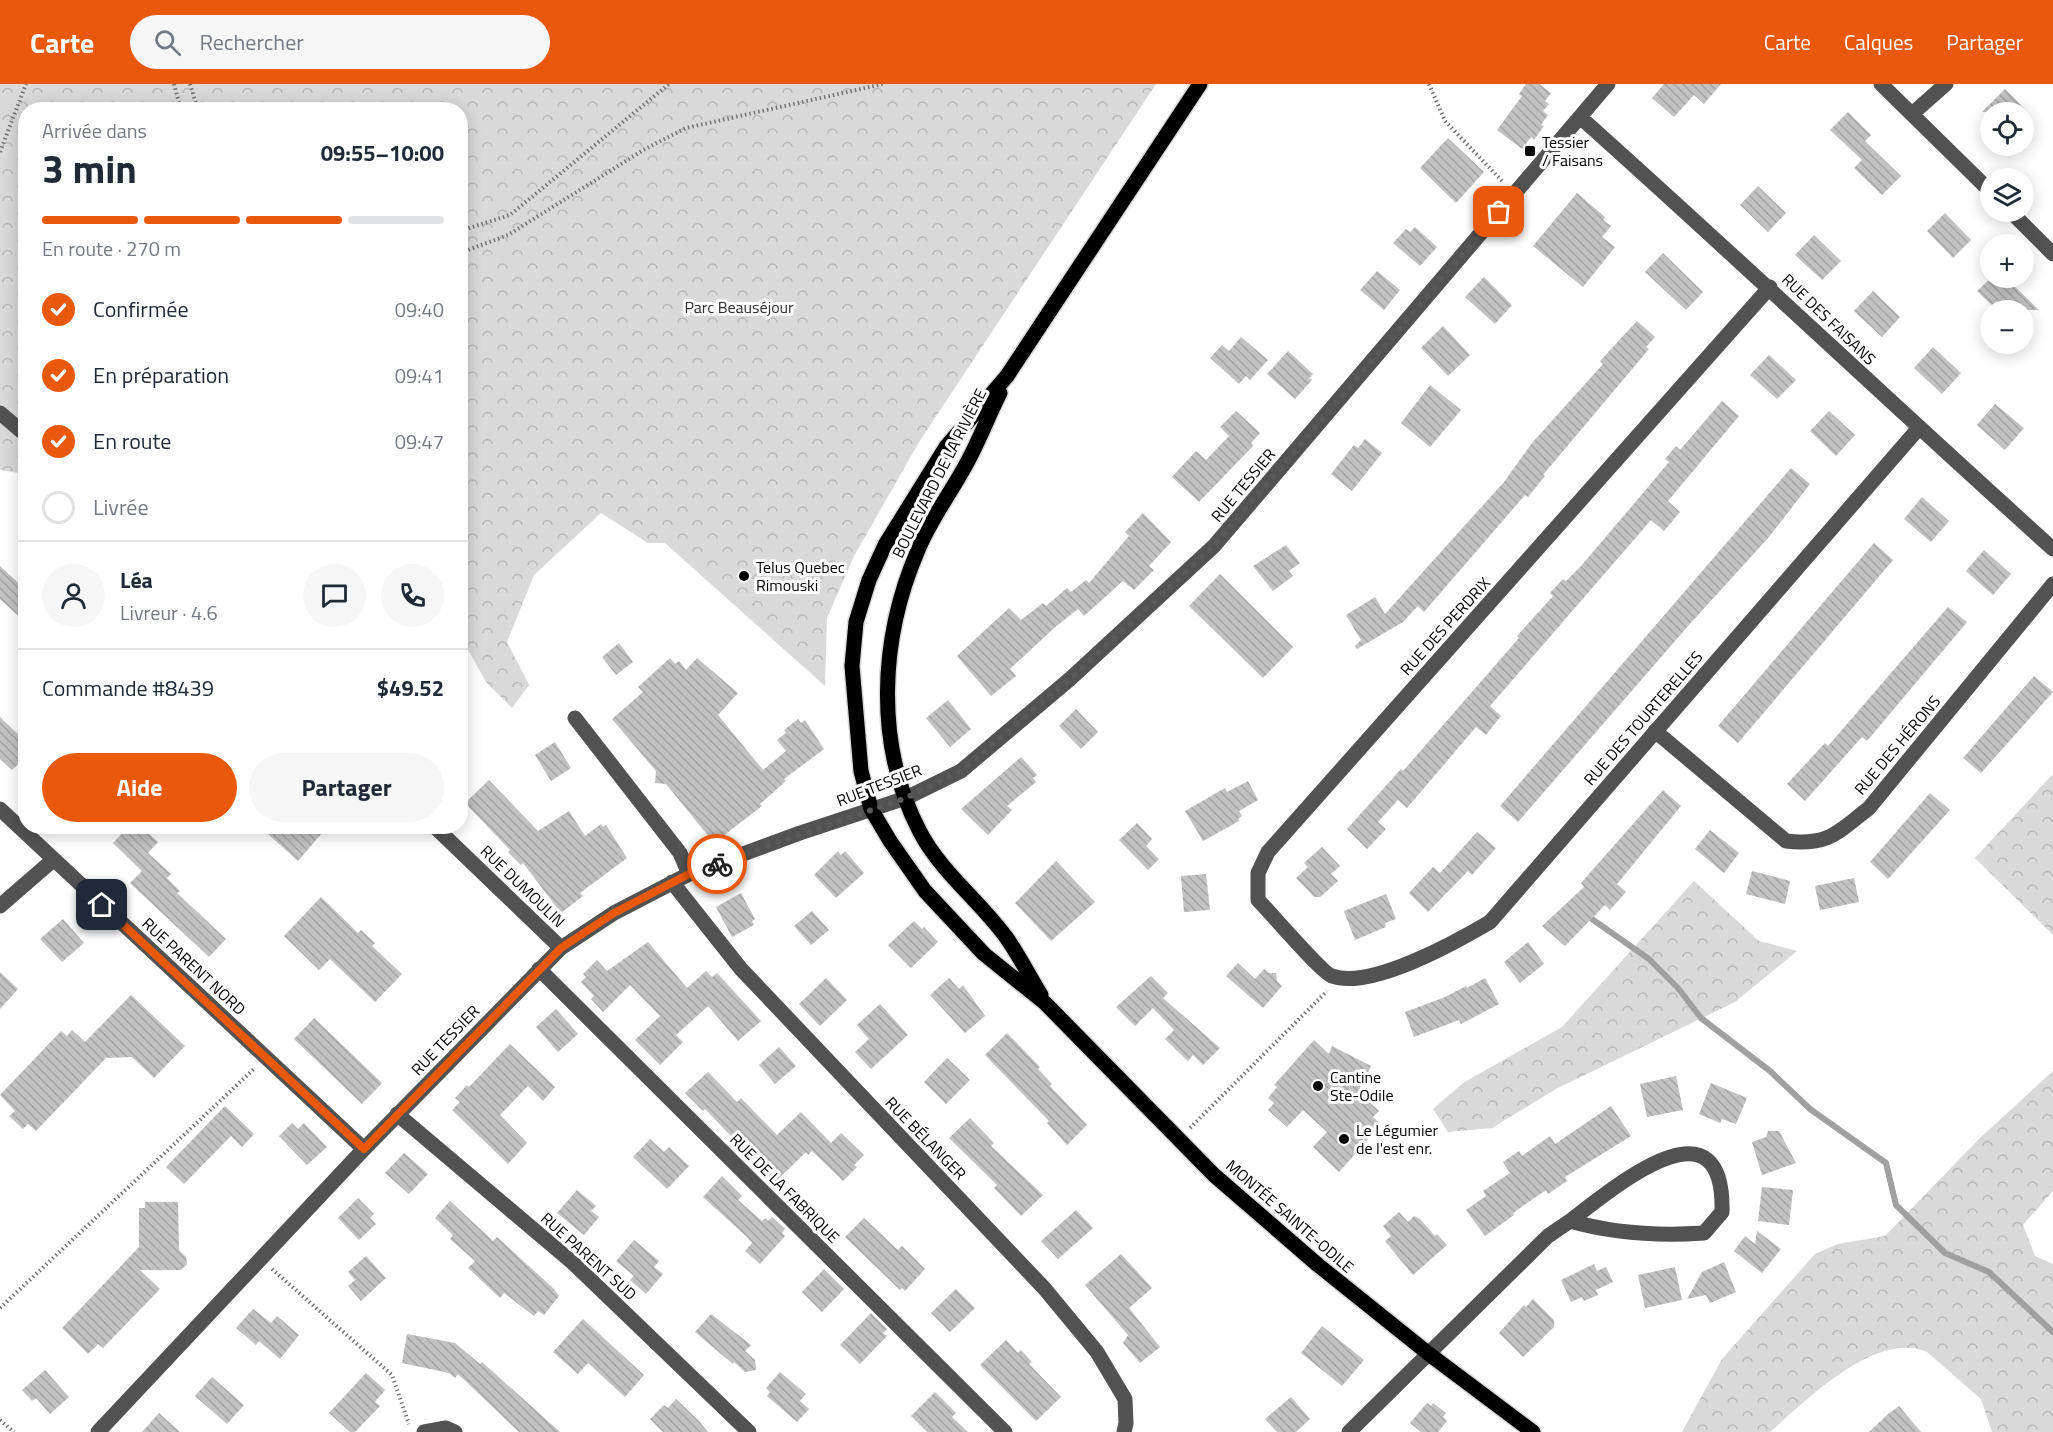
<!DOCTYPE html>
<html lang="fr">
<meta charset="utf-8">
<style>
body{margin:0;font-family:"Titillium Web",sans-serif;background:#f6f6f7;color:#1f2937;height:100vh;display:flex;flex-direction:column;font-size:22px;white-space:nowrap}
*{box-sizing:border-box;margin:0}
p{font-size:20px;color:#747a83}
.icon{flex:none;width:33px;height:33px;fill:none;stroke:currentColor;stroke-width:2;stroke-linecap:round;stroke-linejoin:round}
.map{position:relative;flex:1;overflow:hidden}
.drawer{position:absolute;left:18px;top:18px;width:450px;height:732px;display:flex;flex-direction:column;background:#fff;border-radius:24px;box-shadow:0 3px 15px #0003}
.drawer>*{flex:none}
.fabs{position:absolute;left:1980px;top:18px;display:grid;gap:12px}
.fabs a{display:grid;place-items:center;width:54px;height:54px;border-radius:50%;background:#fff;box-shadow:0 3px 15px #0003;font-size:30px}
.pin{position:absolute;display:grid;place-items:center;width:51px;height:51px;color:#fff;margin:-26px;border-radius:12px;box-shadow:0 3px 9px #0006}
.courier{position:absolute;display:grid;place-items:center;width:60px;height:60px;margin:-30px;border:4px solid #ea580c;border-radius:50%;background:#fff;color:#222;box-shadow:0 2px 8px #0007}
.headline em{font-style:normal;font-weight:700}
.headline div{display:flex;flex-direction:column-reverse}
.headline{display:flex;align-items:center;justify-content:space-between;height:102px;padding:0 24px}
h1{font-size:39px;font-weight:700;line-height:45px}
.bar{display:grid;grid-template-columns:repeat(4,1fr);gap:9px 6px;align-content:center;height:72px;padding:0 24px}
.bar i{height:8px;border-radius:4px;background:#e0e1e3}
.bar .current{background:#ea580c}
.bar p{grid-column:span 4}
.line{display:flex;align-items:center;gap:15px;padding:0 24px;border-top:2px solid #e0e1e3}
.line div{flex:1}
.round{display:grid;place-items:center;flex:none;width:63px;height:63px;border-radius:32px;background:#f6f6f7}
ol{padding:0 24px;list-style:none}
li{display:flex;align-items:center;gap:18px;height:66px}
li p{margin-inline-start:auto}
li .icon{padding:6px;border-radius:50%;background:#ea580c;color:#fff;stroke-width:4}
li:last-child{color:#747a83}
li i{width:33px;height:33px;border:3px solid #e0e1e3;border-radius:50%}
.action{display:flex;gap:12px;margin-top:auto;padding:12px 24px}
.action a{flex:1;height:69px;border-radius:36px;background:#ea580c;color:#fff;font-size:24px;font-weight:700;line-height:69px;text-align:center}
.action a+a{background:#f6f6f7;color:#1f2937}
header{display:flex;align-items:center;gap:36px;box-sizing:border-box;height:84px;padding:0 30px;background:#ea580c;color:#fff}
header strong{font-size:28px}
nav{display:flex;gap:33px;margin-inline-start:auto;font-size:21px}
.search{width:420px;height:54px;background:#f6f6f7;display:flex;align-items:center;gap:15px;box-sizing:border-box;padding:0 21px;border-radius:33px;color:#747a83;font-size:22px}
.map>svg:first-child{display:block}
.forest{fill:url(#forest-crowns)}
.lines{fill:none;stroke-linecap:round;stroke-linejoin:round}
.stream{stroke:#a0a0a0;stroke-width:6}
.building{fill:url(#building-back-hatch)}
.major-casing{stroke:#dbdbdb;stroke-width:18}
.path{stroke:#747474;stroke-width:4;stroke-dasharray:1.5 3;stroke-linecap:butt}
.minor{stroke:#525252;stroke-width:15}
.major{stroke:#000;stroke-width:15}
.done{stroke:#595959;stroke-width:6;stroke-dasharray:0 10.8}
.route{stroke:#ea580c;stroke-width:8}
.poi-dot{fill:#000;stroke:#fff;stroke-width:2}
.labels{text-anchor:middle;stroke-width:6;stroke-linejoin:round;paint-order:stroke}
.poi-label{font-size:16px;fill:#000;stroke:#fff;text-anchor:start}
.park-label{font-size:16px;fill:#303030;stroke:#fff}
.street-label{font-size:16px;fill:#000;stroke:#fff}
</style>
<header>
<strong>Carte</strong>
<div class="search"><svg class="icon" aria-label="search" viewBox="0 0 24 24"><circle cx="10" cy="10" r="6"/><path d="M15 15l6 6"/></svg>Rechercher</div>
<nav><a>Carte</a><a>Calques</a><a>Partager</a></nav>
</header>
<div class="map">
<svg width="2053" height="1348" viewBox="0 0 2053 1348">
<defs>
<pattern id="forest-crowns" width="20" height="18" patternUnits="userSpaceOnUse" patternTransform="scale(1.5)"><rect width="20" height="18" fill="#d9d9d9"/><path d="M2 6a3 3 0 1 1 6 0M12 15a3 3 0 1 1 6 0" fill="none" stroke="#b8b8b8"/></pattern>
<pattern id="building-back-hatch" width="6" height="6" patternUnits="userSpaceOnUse" patternTransform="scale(1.5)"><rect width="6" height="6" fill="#c2c2c2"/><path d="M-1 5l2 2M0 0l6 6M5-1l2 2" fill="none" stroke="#a5a5a5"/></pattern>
</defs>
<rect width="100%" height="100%" fill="#fff"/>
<path class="forest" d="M0,0H1156L919,358L854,472L827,534L825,602L665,459H648L601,429L534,491L507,558L529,601L512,624L486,598L461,553L460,26H26L25,390L0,386Z
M2053,690V851L1975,774Z
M1694,797L1759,857L1797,867L1735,918L1556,1005L1492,1044L1448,1048L1433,1025L1463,999L1562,943Z
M2053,987V1107L2023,1141L2035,1172L2053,1180V1348H1992L1981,1315L1927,1268C1875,1246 1806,1317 1770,1348H1682L1722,1275L1815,1170L1838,1160L1885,1152L1980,1054Z"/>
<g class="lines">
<path class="stream" d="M1589,833L1649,875L1678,904L1701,934L1770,987L1810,1025L1886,1079L1896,1121L1945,1169L1989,1188L2053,1248"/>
</g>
<path class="building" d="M1526,0H1539L1551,9L1545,17L1549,20L1543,27L1548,31L1541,41L1544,42L1534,56L1531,53L1522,65L1497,46L1522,12L1519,10Z
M1664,0H1721L1704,20L1694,11L1674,33L1652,14Z
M2005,5L2028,28H1982Z
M1848,28L1871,51L1865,57L1901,92L1882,111L1854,84L1862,76L1830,46Z
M1448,54L1484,88L1456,119L1420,84Z
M1758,102L1786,129L1768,148L1740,121Z
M1577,109L1605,133L1603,136L1611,142L1602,153L1615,163L1583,203L1533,162Z
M1945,129L1971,156L1953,174L1927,147Z
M1415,143L1437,163L1420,182L1393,159L1406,145L1410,148Z
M1814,151L1841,177L1822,196L1795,171Z
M1663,169L1703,208L1686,226L1645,188Z
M1377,187L1400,206L1384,226L1360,206Z
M1484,193L1512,221L1495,240L1465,213Z
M1991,194H2006L2039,226H1997L1977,207Z
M1873,207L1900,233L1882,253L1854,227Z
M1637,237L1655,253L1646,263L1649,265L1543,391L1545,392L1528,413L1525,411L1424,528L1418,522L1403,538L1357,565L1355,562L1361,556L1346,531L1375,513L1385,530L1504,398L1532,359L1603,280L1600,277Z
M1443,242L1470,271L1448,292L1421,264Z
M1241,253L1268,276L1250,296L1246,292L1239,300L1210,274L1222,261L1229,267Z
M1933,263L1961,289L1942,310L1914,284Z
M1288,267L1313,290L1309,294L1312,296L1295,315L1267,290Z
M1769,271L1796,296L1777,315L1750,291Z
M1430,301L1461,326L1430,363L1401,339Z
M1722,317L1739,332L1668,417L1680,428L1664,447L1651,436L1490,622L1501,632L1486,651L1476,643L1407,724L1398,716L1378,738L1386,745L1367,765L1347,745L1401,685L1403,687L1519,554L1517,552L1553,512L1550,509L1563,495L1566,497L1581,482L1649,402L1669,378L1665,375L1676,362L1680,366Z
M1995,320L2024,344L2005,366L1977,341Z
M1236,327L1260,349L1251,359L1253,362L1199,418L1172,393L1196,367L1206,376L1229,352L1220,343Z
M1829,327L1855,351L1836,372L1810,347Z
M1365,355L1382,369L1352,407L1331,390L1354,361L1358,364Z
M1791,384L1810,400L1769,453L1688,542L1518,738L1500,722Z
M1922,413L1949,437L1931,458L1904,435Z
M1143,429L1171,458L1149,482L1154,486L1134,506L1123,497L1084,532L1078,525L1054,544L1010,585L1016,592L991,612L957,572L1009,524L1021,536L1043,519L1046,522L1067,504L1071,508L1086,496L1089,499L1129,452L1125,448Z
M1874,459L1893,476L1738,659L1718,642Z
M1286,461L1300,479L1289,487L1293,492L1273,507L1253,482Z
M1984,466L2011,490L1993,511L1966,487Z
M0,482L26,506V539L0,515Z
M1220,490L1293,563L1263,594L1189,522Z
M1948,523L1967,538L1867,657L1862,653L1805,717L1787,700L1825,659L1828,662Z
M619,559L633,578L616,591L602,573Z
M670,574L675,580L679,577L686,586L697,574L738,609L718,631L763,686L786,667L777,656L786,649L784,646L798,635L801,639L805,636L824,665L784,695L786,697L760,720L762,722L714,759L666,700L655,699L656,687L612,635L643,608L638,603Z
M2034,592L2053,608L1981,689L1963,674Z
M948,616L971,645L950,663L926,634Z
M1076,625L1098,648L1081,665L1059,642Z
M0,633L26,658V673L12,686L0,675Z
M555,658L571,684L551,697L535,671Z
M1021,673L1037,691L1033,694L1036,698L1007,722L1012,726L988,751L961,725Z
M489,696L538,747L569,727L585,752L601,740L603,743L606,741L627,774L580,809L583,812L561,829L523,779L521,781L508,768L510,766L465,719Z
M1248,697L1258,716L1239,727L1242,732L1238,735L1239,737L1203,757L1185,727L1225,704L1227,708Z
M1663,706L1681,722L1617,800L1626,808L1610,826L1605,821L1565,862L1542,842L1584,803L1581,799Z
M1930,709L1950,726L1888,795L1870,778Z
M1137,739L1152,755L1146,762L1159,775L1148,786L1119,756Z
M129,742H141L158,758L148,769L171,790L167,794L180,807L177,809L226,855L209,873L130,799L142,787L113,759Z
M259,742H328L298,777Z
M1710,746L1739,769L1724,789L1695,765Z
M1477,748L1496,764L1472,791L1468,787L1428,828L1409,809L1433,783L1440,789Z
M1322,763L1340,782L1331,790L1338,797L1320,813H1314L1296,794L1308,783L1304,779Z
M838,767L841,771L845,767L864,789L836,814L814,791Z
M1056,777L1095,818L1051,857L1015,819Z
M1752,787L1790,797L1785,820L1746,810Z
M1206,790L1210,826L1184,828L1181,792Z
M1854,794L1859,818L1820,826L1815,802Z
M741,809L755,835L752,837L754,841L732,853L716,823Z
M1386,810L1396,835L1385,839L1386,843L1355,856L1344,827Z
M321,813L358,849L361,846L375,859L372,862L402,890L375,918L330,875L319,886L284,852Z
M812,827L829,846L811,861L794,842Z
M63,835L84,859L62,878L40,855Z
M914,837L922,845L924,843L938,858L911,884L888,861Z
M648,858L687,904L706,887L712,893L717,889L761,937L738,957L708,922L676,951L683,958L660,981L635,956L660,932L630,901L603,928L591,915L594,912L581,898L586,893L583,890L597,876L607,887Z
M1528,858L1544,880L1520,899L1504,878Z
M1238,879L1255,895L1264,885L1269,889H1276L1277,897L1282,902L1263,924L1226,892Z
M0,888L18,905L0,925Z
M1151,892L1168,909L1163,914L1220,964L1203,981L1193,971L1188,977L1165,955L1174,946L1153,924L1135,942L1116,923Z
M826,894L847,916L820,942L799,920Z
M949,894L959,905L963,901L985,932L965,949L930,911Z
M1485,894L1499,920L1461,940L1459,936L1414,953L1405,928L1445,913L1466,902L1467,904Z
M131,911L185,962L154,994L132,973L106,974L36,1047L28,1040L23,1045L9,1032L15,1027L0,1011L61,947L67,952L72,946L85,958Z
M880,920L908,951L871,985L855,968L869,955L857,941Z
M556,925L578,950L558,968L536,943Z
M314,934L382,999L362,1020L294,955Z
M1007,949L1040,983L1038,985L1052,1000L1050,1002L1087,1041L1067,1061L1047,1039L1049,1037L985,971Z
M1314,956L1329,970L1332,962L1371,982L1358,1008L1379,1027L1373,1033L1381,1041L1339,1088L1313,1063L1327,1048L1303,1026L1287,1043L1268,1026L1274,1019L1268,1014L1277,1003L1274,1001Z
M510,960L555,1003L543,1017L528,1002L500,1031L527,1059L508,1080L452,1026L460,1018L455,1014L467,1001L469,1003Z
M779,963L796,982L775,1000L759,981Z
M947,974L970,996L946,1020L924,998Z
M708,988L737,1018L741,1014L777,1051L801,1028L831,1059L841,1049L864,1071L854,1081L857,1083L843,1097L812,1067L808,1071L806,1068L775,1098L705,1025L703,1027L685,1009Z
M1676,992L1683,1026L1647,1033L1640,1000Z
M1711,999L1747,1014L1736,1040L1722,1035L1720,1039L1699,1030Z
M225,1022L254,1050L242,1063L231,1052L184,1100L166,1083Z
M1611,1022L1631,1052L1565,1093L1567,1097L1548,1110L1546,1106L1513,1129L1514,1131L1485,1152L1466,1126L1486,1112L1483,1107L1510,1089L1503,1078L1519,1067L1522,1072L1550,1052L1555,1060Z
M970,1034L994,1059L991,1062L1043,1111L1021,1132L994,1104L997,1101L949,1054Z
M292,1039L298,1045L304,1039L327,1063L307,1081L279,1052Z
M1768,1047H1779L1796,1079L1762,1091L1752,1058L1766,1053Z
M650,1055L664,1068L669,1063L689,1082L667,1105L633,1073Z
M404,1069L428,1090L409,1110L385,1089Z
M722,1092L742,1112L738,1116L762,1137L765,1134L768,1137L772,1133L785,1145L782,1149L785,1152L760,1180L745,1167L752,1159L747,1153L703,1113Z
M1762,1103L1793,1106L1789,1141L1758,1137Z
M577,1106L596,1122L591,1127L599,1133L584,1151L557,1129Z
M358,1114L374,1130L370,1134L376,1140L359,1156L338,1134Z
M450,1117L493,1157L497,1153L554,1205L559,1212L544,1231L538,1227L534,1232L504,1209L500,1214L468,1184L475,1177L450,1155L453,1151L435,1134Z
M145,1118H178L179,1166L186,1173L187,1180L181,1186H140L160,1205L103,1264L98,1260L88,1270L62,1244L139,1163V1124H145Z
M1076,1126L1093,1144L1058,1175L1041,1157Z
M1399,1128L1408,1138L1414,1132L1420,1135L1435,1152L1437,1150L1447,1161L1413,1191L1385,1157L1391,1152L1383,1142Z
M864,1134L898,1166L902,1162L925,1185L905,1207L902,1204L900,1206L845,1153Z
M1757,1147L1781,1165L1762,1189L1734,1167L1745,1152L1755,1160Z
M634,1156L659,1177L654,1183L663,1190L646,1210L630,1196L634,1192L616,1177Z
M1121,1170L1152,1204L1129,1224L1160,1263L1140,1279L1123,1259L1128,1251L1085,1201Z
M366,1172L386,1194L361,1217L348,1202L355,1196L348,1188Z
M1724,1178L1736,1208L1710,1219L1706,1211L1687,1215L1702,1188Z
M1594,1180L1597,1187L1606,1183L1613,1198L1596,1206L1598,1211L1584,1217L1582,1213L1571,1218L1561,1196Z
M1675,1183L1682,1216L1645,1224L1638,1191Z
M824,1185L844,1205L822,1228L802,1208Z
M956,1205L975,1224L950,1248L931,1229Z
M1533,1215L1554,1236V1243L1523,1273L1499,1249L1524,1221L1526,1223Z
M253,1225L271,1239L277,1232L299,1251L280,1275L259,1257L256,1261L236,1244Z
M871,1229L887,1245L883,1249L887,1252L860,1280L840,1261Z
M711,1230L751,1261L745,1267L755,1276L756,1286L745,1288L734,1278L733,1280L695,1248Z
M583,1235L644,1291L625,1313L588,1279L578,1290L553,1268Z
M1322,1242L1364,1276L1342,1302L1301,1269Z
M407,1250L455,1259L480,1280L482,1278L560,1348H519L458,1290L455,1294L449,1289L402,1279Z
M1006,1256L1018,1269L1021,1266L1032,1278L1029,1280L1061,1313L1036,1337L980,1281Z
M45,1286L69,1313L50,1330L36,1314L32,1317L22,1306Z
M780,1288L806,1310L800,1317L809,1325L797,1338L767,1312L770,1308L766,1304Z
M366,1289L385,1306L375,1318L380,1322L355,1348H350L329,1329Z
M212,1293L244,1321L227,1340L195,1312Z
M935,1308L956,1329L952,1333L968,1348H927L911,1332Z
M1291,1313L1310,1335L1296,1348H1277L1265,1335Z
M676,1315L699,1337L708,1348H663L650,1335L664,1321L668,1324Z
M1427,1319L1431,1322L1433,1319L1446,1329L1443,1333L1447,1337L1438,1348H1421L1410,1339Z
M1899,1322L1921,1348H1869L1888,1330Z
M159,1329L180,1348H142Z"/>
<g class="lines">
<g class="major-casing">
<path id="major" d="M1200,0L1007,292L946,363L885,461L869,496L856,538L852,582L861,687L871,725L890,757L925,807L984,870L1045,919L1214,1091L1318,1181L1429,1270L1533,1348
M1000,309C989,331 980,354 969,375C953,406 931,434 918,466C880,554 874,660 920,748C941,788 979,816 1006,853C1019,871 1029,892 1041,911"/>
</g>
<path class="path" d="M174,0L181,26
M190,0L198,26
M1429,0L1445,37L1503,98
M0,68L26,0
M460,147L510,131L669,0
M460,169L508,151L645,65L686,44L883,0
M1190,1044L1327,907
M272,1185L392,1291L409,1340
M0,1224L255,984
M0,1336L14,1348"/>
<path class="minor" d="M1881,0L1990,107
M1912,30L1946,0
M1580,33C1739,175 1894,322 2053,465
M2011,128L2053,170
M1770,203L1268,768L1258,789V816C1270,828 1322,889 1332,892C1370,906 1456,858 1490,838L1918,345
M0,329L26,351
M575,634L680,769L689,790
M1655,647L1786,757C1829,762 1838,748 1869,724L2053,500
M0,725L364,1065
M434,742L561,864
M672,798L741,885L1044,1204L1097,1268L1125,1315L1126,1339L1124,1348
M0,822L53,776
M539,885L1005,1348
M397,1030L572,1178L749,1348
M98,1348L364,1065L561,864L614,829L689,790L800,749L906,714L961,687L1070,595L1214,462L1608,0
M424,1348L446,1344L455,1348
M1349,1348L1548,1152L1570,1137C1612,1149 1660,1152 1704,1149L1722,1128C1725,1008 1611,1106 1570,1137"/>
<use href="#major" class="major"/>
</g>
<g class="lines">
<path class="done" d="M717,780L906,714L961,687L1070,595L1214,462L1499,128"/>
<path class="route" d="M102,821L364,1065L561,864L614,829L689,790L717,780"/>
</g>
<g class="poi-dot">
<rect x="1524" y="61" width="12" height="12" rx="3"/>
<circle cx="744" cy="492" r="6"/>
<circle cx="1318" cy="1002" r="6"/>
<circle cx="1344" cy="1055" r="6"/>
</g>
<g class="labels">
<g class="poi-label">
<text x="1542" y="64">Tessier<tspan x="1542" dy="18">/ Faisans</tspan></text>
<text x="756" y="489">Telus Quebec<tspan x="756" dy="18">Rimouski</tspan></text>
<text x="1330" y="999">Cantine<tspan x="1330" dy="18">Ste-Odile</tspan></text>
<text x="1356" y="1052">Le Légumier<tspan x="1356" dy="18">de l'est enr.</tspan></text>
</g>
<g class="park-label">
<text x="739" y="229">Parc Beauséjour</text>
</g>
<g class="street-label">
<text transform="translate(1829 235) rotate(44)" y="6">RUE DES FAISANS</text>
<text transform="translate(939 389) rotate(-63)" y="6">BOULEVARD DE LA RIVIÈRE</text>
<text transform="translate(1243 401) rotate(-50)" y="6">RUE TESSIER</text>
<text transform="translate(1445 542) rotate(-48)" y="6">RUE DES PERDRIX</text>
<text transform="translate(1643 634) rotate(-49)" y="6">RUE DES TOURTERELLES</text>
<text transform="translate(1897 661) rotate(-50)" y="6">RUE DES HÉRONS</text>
<text transform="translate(879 701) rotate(-21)" y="6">RUE TESSIER</text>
<text transform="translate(523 802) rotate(44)" y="6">RUE DUMOULIN</text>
<text transform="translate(194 882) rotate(43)" y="6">RUE PARENT NORD</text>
<text transform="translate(445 956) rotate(-46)" y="6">RUE TESSIER</text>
<text transform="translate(926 1054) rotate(46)" y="6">RUE BÉLANGER</text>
<text transform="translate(785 1104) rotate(45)" y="6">RUE DE LA FABRIQUE</text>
<text transform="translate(1290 1132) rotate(41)" y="6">MONTÉE SAINTE-ODILE</text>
<text transform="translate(589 1172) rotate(42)" y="6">RUE PARENT SUD</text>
</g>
</g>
</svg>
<div class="fabs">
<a><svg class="icon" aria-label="locate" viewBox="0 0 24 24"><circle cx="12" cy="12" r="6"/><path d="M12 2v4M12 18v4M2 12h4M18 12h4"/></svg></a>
<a><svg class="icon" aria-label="layers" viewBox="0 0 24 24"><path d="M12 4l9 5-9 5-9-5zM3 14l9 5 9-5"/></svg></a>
<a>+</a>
<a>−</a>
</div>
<div class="pin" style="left:1499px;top:128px;background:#ea580c"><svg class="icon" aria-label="bag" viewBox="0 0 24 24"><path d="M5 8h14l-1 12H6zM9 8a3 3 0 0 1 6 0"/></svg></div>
<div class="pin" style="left:102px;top:821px;background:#1f2937"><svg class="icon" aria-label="home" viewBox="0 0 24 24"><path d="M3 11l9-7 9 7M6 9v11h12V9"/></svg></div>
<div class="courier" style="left:717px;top:780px"><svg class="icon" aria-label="bike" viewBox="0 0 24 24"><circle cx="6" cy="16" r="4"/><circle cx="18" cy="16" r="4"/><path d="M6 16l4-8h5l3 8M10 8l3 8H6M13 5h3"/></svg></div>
<section class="drawer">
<div class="headline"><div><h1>3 min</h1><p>Arrivée dans</p></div><em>09:55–10:00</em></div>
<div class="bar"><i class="current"></i><i class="current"></i><i class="current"></i><i></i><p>En route · 270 m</p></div>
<ol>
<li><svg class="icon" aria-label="check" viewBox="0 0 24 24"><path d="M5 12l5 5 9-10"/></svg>Confirmée<p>09:40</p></li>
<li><svg class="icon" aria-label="check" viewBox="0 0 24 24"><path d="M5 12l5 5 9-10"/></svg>En préparation<p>09:41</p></li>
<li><svg class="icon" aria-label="check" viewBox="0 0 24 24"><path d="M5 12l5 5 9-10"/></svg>En route<p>09:47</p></li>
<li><i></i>Livrée</li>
</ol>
<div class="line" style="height:108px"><a class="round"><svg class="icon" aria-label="person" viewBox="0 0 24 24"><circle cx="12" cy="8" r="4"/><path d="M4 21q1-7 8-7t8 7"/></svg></a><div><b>Léa</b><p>Livreur · 4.6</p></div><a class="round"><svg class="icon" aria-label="chat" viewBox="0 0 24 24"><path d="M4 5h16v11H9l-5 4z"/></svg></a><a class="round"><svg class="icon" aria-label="phone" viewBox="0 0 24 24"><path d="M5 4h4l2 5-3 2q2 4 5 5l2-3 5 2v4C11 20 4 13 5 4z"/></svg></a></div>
<div class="line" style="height:78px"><div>Commande #8439</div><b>$49.52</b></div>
<div class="action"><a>Aide</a><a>Partager</a></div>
</section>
</div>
